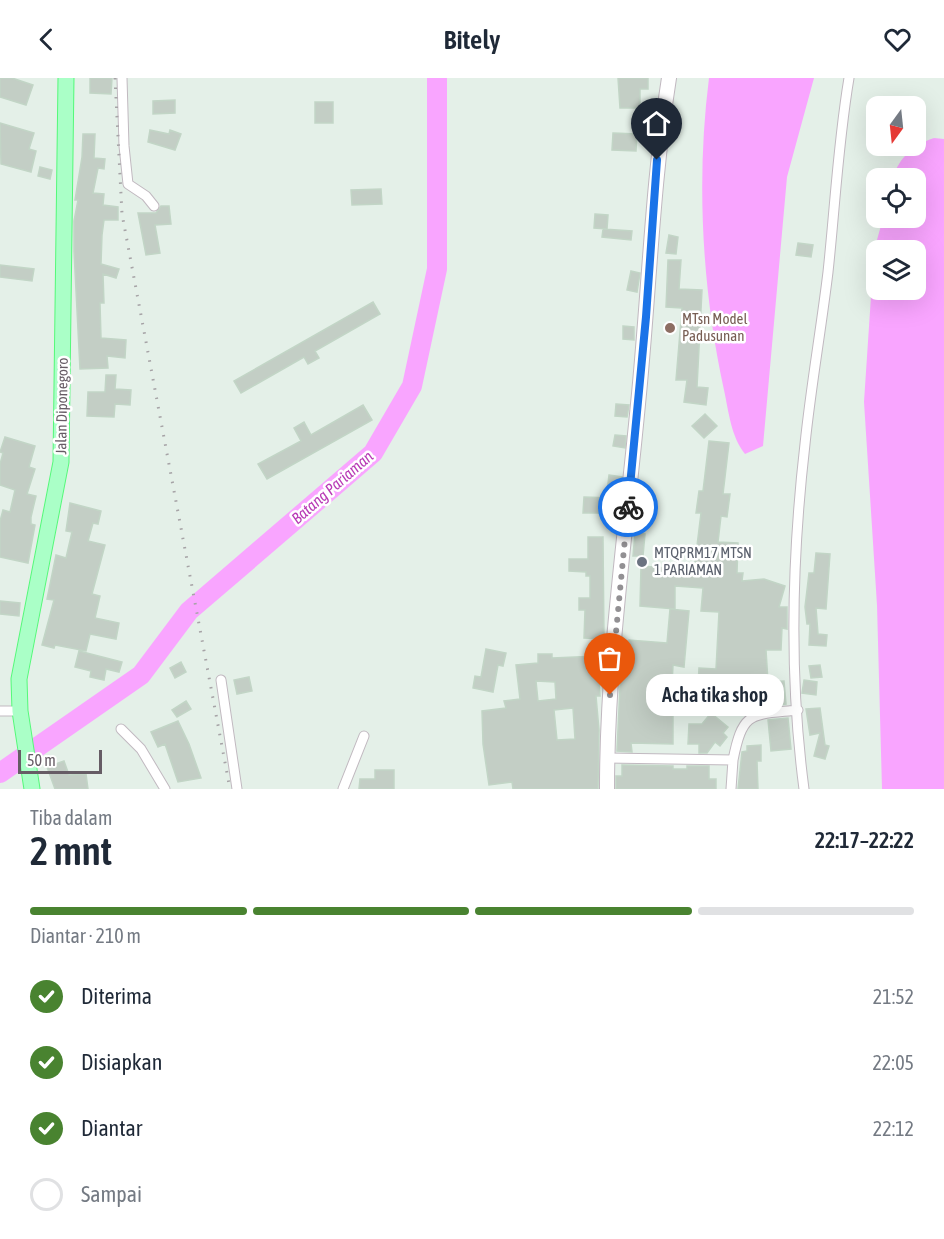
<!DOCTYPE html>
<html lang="id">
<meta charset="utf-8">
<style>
body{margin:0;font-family:"Asap Condensed",sans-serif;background:#f2f2f3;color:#1f2937;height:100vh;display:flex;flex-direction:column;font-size:22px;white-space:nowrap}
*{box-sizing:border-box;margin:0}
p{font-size:20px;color:#747a83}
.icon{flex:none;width:33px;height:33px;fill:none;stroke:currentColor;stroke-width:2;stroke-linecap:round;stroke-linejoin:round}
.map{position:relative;height:711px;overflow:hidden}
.sheet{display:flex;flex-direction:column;background:#fff;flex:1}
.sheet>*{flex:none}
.needle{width:39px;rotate:195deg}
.controls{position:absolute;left:866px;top:18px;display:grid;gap:12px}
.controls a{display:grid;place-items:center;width:60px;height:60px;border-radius:12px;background:#fff;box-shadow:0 6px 24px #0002;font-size:30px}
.scale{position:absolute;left:18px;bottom:15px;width:84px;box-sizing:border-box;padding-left:6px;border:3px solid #665c65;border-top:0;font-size:16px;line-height:21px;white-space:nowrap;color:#665c65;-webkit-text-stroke:4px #fff;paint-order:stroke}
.pin{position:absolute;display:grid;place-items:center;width:51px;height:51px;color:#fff;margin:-62px -26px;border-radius:50% 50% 50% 0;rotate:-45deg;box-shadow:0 0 6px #0007}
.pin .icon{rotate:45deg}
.courier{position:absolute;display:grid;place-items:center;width:60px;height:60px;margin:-30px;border:4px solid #1a73e8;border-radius:50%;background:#fff;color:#222;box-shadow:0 2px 8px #0007}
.bubble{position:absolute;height:42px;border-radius:18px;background:#fff;box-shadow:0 6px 24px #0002;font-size:20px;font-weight:600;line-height:42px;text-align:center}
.headline em{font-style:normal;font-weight:600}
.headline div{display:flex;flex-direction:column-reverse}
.headline{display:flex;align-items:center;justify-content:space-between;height:102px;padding:0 30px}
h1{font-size:39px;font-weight:600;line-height:45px}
.bar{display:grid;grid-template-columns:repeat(4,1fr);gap:9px 6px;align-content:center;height:72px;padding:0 30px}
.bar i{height:8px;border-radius:4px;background:#e0e1e3}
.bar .on{background:#498330}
.bar p{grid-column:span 4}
ol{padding:0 30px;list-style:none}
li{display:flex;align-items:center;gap:18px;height:66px}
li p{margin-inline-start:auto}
li .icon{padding:6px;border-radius:50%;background:#498330;color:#fff;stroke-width:4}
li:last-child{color:#747a83}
li i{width:33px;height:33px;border:3px solid #e0e1e3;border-radius:50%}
header{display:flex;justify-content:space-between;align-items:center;height:78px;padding:0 30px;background:#fff;font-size:27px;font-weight:600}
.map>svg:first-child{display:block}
.water{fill:#f9a5ff;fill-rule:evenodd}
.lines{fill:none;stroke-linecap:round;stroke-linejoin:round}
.river{stroke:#f9a5ff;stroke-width:20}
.building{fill:#c3cec5;stroke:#c2d5c6;stroke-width:1.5;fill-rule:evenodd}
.street-casing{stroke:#c1b9c0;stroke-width:11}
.secondary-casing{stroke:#c1b8c0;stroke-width:16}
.primary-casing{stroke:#54f979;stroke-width:17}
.street{stroke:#fff;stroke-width:9}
.secondary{stroke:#fff;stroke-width:14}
.primary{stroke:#aaffc7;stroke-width:15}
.rail{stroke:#a6a3a6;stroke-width:3;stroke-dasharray:1.5 8;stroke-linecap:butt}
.done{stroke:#929093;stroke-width:6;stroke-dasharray:0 10.8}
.route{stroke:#1a73e8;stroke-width:8}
.education-dot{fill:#8d6e63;stroke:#fff;stroke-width:2}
.worship-dot{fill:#6b7280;stroke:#fff;stroke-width:2}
.labels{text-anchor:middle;stroke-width:5;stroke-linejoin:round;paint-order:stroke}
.education-label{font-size:15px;fill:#785e54;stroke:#fff;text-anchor:start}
.street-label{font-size:15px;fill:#665c65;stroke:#fff}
.worship-label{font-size:15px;fill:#5b616d;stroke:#fff;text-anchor:start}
.water-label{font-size:16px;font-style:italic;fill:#b83bb6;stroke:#fff}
</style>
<header><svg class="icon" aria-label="back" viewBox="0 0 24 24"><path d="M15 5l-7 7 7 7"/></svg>Bitely<svg class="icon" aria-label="heart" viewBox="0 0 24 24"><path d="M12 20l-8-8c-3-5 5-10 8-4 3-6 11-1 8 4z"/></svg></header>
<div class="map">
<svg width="944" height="711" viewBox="0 0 944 711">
<rect width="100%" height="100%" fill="#e4f0e8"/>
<path class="water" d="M709,0H814L787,99L763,368L745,376C731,358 729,335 724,312C702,211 696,102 709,0Z
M934,60L944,61V711H882L877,527L864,324L874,173L883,140H915V100H893C899,79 914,67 934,60ZM876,172H915V212H876Z"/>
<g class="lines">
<path class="river" d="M0,695L141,597L189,533L373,375L412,308L437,191V0"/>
</g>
<path class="building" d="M0,0H12L33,7L26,27L0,19Z
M90,0H112L111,16L90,15Z
M618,0H648V11H640V30H620Z
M175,22V35L153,36V23Z
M315,24H333V45H315Z
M0,45L34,55L29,71L36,73L31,94L1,86Z
M150,52L169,56L170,52L181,56L175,72L148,64Z
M613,55L637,56L636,73L612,72Z
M83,56H95L94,80L105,81L104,91L98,90L93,115L104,116L103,127L118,129V142H104L102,157L101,186L119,191L116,200L103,196L104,225H100L101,260L126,262L125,280L107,278L108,290L80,291L74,173V143L78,122H75L82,79Z
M40,89L52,92L50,101L38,98Z
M381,111L382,126L352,127L351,112Z
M161,128H169L171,146L155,147L160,175L146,177L138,135H156Z
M595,136L608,137L607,151L594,150Z
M603,151L632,153L631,162L602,159Z
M669,157L678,159L676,176L666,175Z
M798,165L813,167L811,179L796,177Z
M668,182H681L679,211L702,212L697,309L708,310L706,327L684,324L687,302H676L682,230L666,229Z
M0,187L34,191L32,203L0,199Z
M631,193L640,195L637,214L627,212Z
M373,224L380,236L315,273L319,280L308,286L304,279L241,315L234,303Z
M623,248L634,249V262L623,261Z
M106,297H116L115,311L131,312L130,327L115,326L114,339L87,338L88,314H105Z
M616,326L629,327L627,339L615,338Z
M363,327L372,342L267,401L258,386L301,363L294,350L304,344L311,357Z
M705,336L717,348L704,360L692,348Z
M615,357L626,358L625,370L613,368Z
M5,359L35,368L29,389L35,391L27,416L36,418L31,439V446L35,447L28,485L0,479V443L3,432L10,434L15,412L0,407V386L3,375L0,374Z
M709,363L729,365L723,416H730L727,439L721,438L718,464L738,465L737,495H743L742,503L764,501L785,508L779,529H787V551L782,550L781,572H766L768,604L784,603L786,626L770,628L768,609L743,611L742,626L673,622V666L631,665L632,674L617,673L621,589L627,590L629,562L667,565L670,531L689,533L684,589L673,587L672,607H698L699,590L716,591L719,534L701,533L703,510L675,508V531L640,528L641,488L694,492L701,435H696L699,413H703Z
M609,397L622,399L620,415L607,414Z
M584,419L612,420V435H583Z
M70,425L101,433L98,446L93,445L88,463L105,467L92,516L100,518L95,540L119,545L116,561L90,556L86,573L55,567L54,570L42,567L54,522L47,521L56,477L66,480L72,454L66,453Z
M635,455L645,456L643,478H633Z
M588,459H603L604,561L584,560L585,532H579V520H590V498H586V494L569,493V481H588Z
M816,475L830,476L826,531L816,530L818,556L827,557L826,568L809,567L810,546H807L805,529L809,495H814Z
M0,523L20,525L19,538L0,536Z
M486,571L506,575L503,588L498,587L493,614L473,610L475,598L481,599Z
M79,573L122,584L119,594L106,591L104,602L90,599L91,593L75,589Z
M538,576H552V580L597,578L600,618H596L599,652L598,711H513L512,704L489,707L483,666L482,633L506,630L504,623L520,621L516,587L538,585ZM536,603L555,604L556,621L538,623ZM573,630L575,661L557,662L554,632Z
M181,584L186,594L175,600L170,590Z
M820,587L822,599L811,600L809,588Z
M249,599L252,613L237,616L234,602Z
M804,602L817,604L816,617L802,615Z
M186,623L191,631L177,639L172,632Z
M820,630L825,667L829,668L825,681L814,678L820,655L810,657L806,631Z
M711,635L728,649L723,655L727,659L720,668L715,664L707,675H699V666H688L689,646H702Z
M788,640L791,671L771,673L768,642Z
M178,643L189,666L201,700L178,704L165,666L158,669L151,654Z
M761,667V683H757L758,711H738L742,674L747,673V668Z
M64,683L69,697L86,696L88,711H55L47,689Z
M622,687L673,688V691H687V688H709V701H716V711H616V698H622Z
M375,692H394V711H359L360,701H375Z"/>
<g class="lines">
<g class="street-casing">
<path id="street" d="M122,0L124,68L128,106L146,118L154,128
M221,602L237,711
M0,633H20
M121,651L141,671L165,711
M607,680L733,682L731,711
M733,682C743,632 751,637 798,632
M343,711L364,658
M804,711C789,598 792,479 805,366C811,308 821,252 828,194C835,129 838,65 849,0"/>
</g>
<g class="secondary-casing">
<path id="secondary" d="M607,711C607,582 626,454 638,326C649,217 652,108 669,0"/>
</g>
<g class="primary-casing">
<path id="primary" d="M32,711L20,633L19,601L61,384L66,0"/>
</g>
<use href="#street" class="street"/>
<use href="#secondary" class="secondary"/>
<use href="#primary" class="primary"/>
<path class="rail" d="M115,0L122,136L230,711"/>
</g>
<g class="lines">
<path class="done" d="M610,617L628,429"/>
<path class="route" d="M628,429L646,239L657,82"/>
</g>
<circle class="education-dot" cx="670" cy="250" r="6"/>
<circle class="worship-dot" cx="642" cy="484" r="6"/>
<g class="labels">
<g class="education-label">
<text x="682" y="246">MTsn Model<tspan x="682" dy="17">Padusunan</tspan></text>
</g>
<g class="street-label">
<text transform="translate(62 328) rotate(-89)" y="5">Jalan Diponegoro</text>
</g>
<g class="worship-label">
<text x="654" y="480">MTQPRM17 MTSN<tspan x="654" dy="17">1 PARIAMAN</tspan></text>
</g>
<g class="water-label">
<text transform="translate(332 409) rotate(-41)" y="6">Batang Pariaman</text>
</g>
</g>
</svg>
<div class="controls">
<a><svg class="needle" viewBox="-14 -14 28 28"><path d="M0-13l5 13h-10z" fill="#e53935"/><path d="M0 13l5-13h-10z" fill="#747a83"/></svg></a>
<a><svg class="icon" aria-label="locate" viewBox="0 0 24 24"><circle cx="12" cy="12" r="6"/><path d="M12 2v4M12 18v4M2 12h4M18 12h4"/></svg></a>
<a><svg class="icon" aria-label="layers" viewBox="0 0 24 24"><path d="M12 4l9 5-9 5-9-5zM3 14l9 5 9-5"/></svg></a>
</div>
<div class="scale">50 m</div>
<div class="pin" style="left:610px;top:617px;background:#ea580c"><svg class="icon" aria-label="bag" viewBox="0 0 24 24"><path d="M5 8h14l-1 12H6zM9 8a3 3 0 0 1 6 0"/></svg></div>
<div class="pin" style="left:657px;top:82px;background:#1f2937"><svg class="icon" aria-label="home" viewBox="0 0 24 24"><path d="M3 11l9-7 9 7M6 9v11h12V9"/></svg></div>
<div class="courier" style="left:628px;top:429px"><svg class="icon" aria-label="bike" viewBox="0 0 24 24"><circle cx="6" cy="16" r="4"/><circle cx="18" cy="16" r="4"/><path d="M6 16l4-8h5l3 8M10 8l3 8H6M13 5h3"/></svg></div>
<div class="bubble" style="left:646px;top:596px;width:138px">Acha tika shop</div>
</div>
<section class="sheet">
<div class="headline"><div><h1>2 mnt</h1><p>Tiba dalam</p></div><em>22:17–22:22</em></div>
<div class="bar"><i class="on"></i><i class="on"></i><i class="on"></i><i></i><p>Diantar · 210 m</p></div>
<ol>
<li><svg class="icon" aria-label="check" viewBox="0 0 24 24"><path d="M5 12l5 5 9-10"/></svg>Diterima<p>21:52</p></li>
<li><svg class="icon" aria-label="check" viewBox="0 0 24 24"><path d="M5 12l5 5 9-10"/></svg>Disiapkan<p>22:05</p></li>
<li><svg class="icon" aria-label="check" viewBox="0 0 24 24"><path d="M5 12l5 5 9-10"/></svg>Diantar<p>22:12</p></li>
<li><i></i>Sampai</li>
</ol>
</section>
